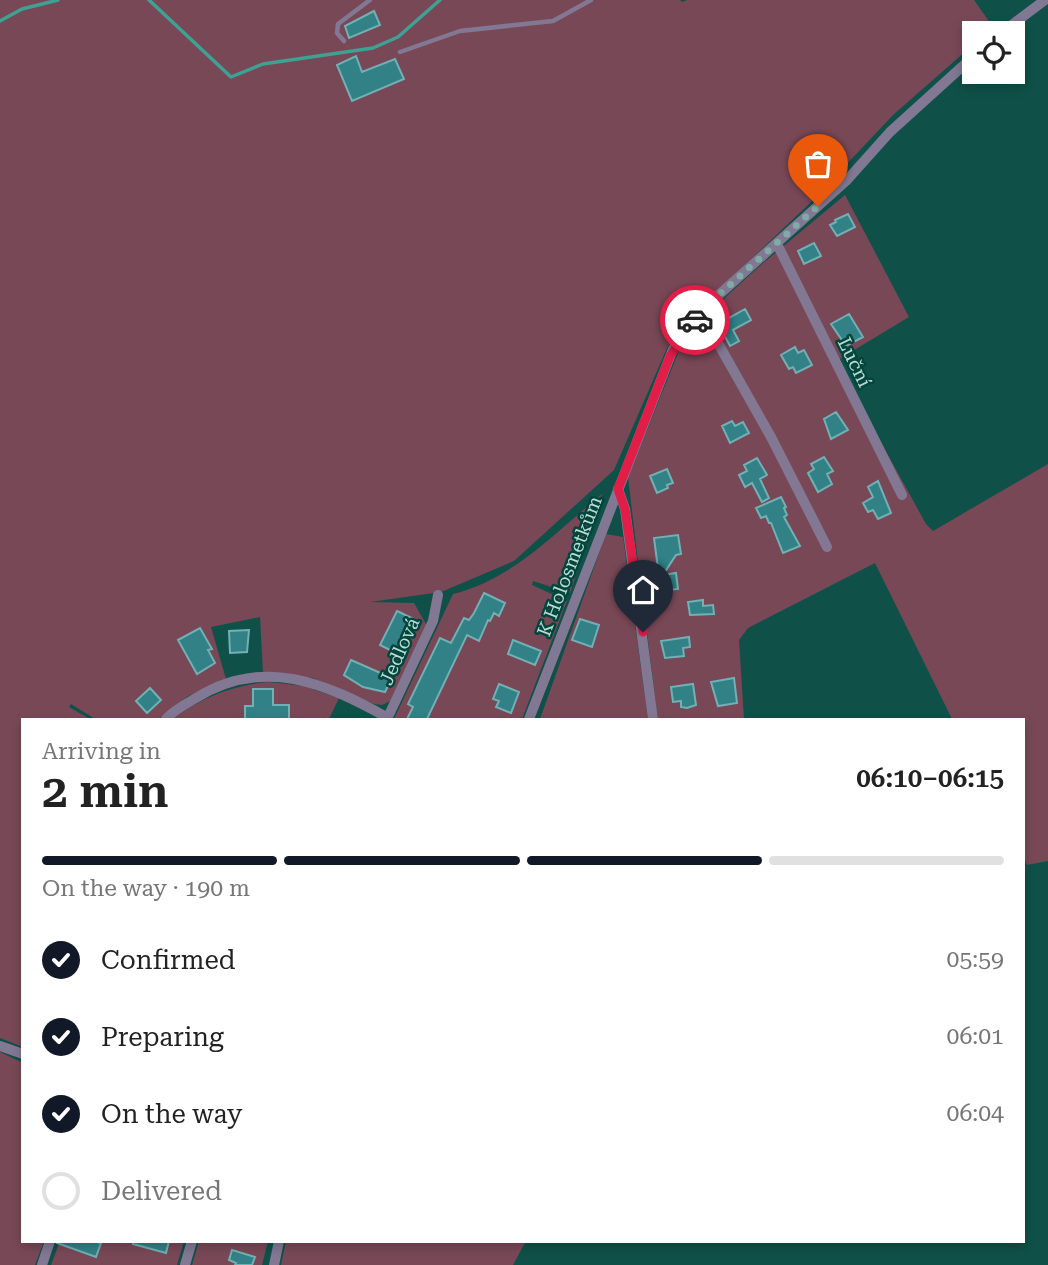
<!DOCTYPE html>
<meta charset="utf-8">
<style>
body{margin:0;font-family:"Roboto Serif",serif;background:#f2f2f2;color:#222;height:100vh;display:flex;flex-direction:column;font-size:26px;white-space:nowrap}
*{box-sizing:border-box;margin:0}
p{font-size:23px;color:#767676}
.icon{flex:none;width:38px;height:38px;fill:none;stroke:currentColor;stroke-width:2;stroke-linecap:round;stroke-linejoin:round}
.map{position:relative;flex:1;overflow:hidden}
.sheet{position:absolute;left:21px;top:718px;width:1004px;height:525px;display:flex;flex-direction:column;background:#fff;border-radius:0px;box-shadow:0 4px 10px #0003}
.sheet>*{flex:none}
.fabs{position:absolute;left:962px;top:21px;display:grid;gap:14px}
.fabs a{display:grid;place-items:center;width:63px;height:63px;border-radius:0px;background:#fff;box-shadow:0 4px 10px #0003;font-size:35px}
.pin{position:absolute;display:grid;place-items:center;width:60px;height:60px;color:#fff;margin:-72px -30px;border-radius:50% 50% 50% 0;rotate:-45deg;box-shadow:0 0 7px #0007}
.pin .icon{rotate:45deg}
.courier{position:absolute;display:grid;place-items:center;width:70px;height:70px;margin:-35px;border:5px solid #e11d48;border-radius:50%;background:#fff;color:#222;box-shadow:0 2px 9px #0007}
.head em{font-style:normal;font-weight:600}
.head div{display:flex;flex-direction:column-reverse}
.head{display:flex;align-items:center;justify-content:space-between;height:119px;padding:0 21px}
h1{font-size:46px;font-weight:600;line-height:52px}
.bar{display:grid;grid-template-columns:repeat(4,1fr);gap:10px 7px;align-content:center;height:84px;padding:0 21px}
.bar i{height:9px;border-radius:5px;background:#e0e0e0}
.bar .selected{background:#111827}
.bar p{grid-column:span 4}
ol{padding:0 21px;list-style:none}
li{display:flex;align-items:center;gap:21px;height:77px}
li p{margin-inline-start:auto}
li .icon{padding:7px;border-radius:50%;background:#111827;color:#fff;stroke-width:4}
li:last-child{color:#767676}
li i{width:38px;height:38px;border:4px solid #e0e0e0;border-radius:50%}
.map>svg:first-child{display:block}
.green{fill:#794856}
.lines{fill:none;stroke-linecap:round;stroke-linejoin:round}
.stream{stroke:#3da293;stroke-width:3.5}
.building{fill:#318186;stroke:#71b0b4;stroke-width:2}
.lane{stroke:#827894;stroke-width:4.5}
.street{stroke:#827894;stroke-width:10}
.done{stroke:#80aba4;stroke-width:7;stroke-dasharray:0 12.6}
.route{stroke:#e11d48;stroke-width:9}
.labels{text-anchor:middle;stroke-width:5;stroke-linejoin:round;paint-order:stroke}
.street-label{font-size:19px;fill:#bddbd5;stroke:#00463d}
</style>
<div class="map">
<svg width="1048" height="1265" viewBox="0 0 1048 1265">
<rect width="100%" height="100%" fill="#0f5148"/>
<path class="green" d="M0,0H680L682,2L687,0H974L993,27L986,33H975V43L893,115L809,204L687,320L667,348L614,470L514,561L441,592L370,602L414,603L427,626L390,701L382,705L374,704L313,678L263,673L260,617L211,627L226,679L188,696L159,719H95L71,704L69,707L90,719H23V1047L0,1038Z
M845,195L909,317L836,361L926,524L933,531L1048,464V861L1027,865L1024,858V719H952L875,563L748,628L739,640L744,719H658L644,609L655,608L653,593L642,595L628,477L681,346L697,323L762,264Z
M602,494L570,593L533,581L532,585L567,601L522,719H394L453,594C513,579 556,532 602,494Z
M606,534L623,537L648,719H540Z
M268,682L304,686L339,698L329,719H173C203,697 231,686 268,682Z
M0,1052L23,1063V1241H44L35,1265H0Z
M60,1241H184L177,1265H51Z
M199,1241H268L262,1265H192Z
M286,1241H526L513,1265H281Z"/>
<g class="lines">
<path class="stream" d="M149,0L231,77L263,64L373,48L398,37L440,0
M0,21L22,9L58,0"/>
</g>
<path class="building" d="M374,11L380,25L349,38L345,26Z
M356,56L362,72L395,59L404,79L352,101L337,65Z
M848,214L855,227L837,236L830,225L836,222L835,220Z
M814,243L821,256L804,264L798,251Z
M745,309L751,320L733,330L739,341L730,346L722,331L726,329L722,322Z
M849,314L863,337L846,346L831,324Z
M795,347L798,353L804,350L812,365L796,373L793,367L789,369L781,355Z
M836,412L848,430L831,439L824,419Z
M732,421L735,426L743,422L749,433L730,443L722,426Z
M824,457L833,471L827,474L832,484L818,492L808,473L814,469L811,464Z
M757,458L767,475L760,479L769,498L762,502L752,483L745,487L739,475L747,471L744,465Z
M667,469L673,483L667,485L668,488L657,493L650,476Z
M878,481L891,513L878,519L873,510L868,512L863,503L873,497L868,487Z
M781,497L786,507L784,508L787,515L784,517L800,546L783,553L771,523H769L766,516L761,518L756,508Z
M678,535L681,554L676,555L663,575L676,573L678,589L653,592L652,582H654V577L659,576L654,538Z
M484,593L505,603L499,616L494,613L490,621L488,620L479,641L467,635L427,719H407L413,707L408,704L440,638L451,643L464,618L469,620L474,613Z
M703,600V606L713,605L714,614L690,615L688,602Z
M397,611L418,621L402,656L380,645Z
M580,619L599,625L592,647L572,640Z
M200,628L212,649L208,650L215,663L197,674L178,640Z
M249,630L247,652L230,653L229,631Z
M689,637L690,647L683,648L684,656L665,658L661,641Z
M513,640L541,651L535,665L508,654Z
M351,660L392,678L385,692L363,687L344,675Z
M734,678L737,703L718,706L711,682Z
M499,684L519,692L511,713L496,707L499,701L493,699Z
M693,684L696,705L687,708L681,707V701L673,702L671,687Z
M150,688L161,700L147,713L136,701Z
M253,689H273V705H289V719H245V706H253Z
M57,1241H93L101,1243L96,1257L57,1243Z
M134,1241H169L166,1253L133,1244Z
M232,1250L255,1257L252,1265H235L236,1263L229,1260Z"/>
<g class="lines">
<path class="lane" d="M344,41L337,33L338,24L370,0
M400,52L460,31L553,21L591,0"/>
<path class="street" d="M1001,33L1045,0
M777,244L902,495
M701,313L771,437L827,547
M618,489L625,509L653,719
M166,719C174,710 186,704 196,698C263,656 326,683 388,718
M387,719L433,621L438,595
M529,719L673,349L712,301L847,180L890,132L975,55
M0,1046L23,1054
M42,1265L50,1241
M185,1265L192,1241
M274,1265L279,1241"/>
</g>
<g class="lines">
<path class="done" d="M695,320L712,301L818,206"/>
<path class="route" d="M643,632L625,509L618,489L670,356L695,320"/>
</g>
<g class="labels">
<g class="street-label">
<text transform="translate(855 362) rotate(64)" y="7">Luční</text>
<text transform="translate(569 566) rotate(-69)" y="7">K Holosmetkům</text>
<text transform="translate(399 651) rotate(-66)" y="7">Jedlová</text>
</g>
</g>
</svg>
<div class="fabs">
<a><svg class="icon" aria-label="locate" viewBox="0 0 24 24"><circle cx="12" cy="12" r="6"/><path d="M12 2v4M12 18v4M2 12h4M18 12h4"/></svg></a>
</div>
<div class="pin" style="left:818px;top:206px;background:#ea580c"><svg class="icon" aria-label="bag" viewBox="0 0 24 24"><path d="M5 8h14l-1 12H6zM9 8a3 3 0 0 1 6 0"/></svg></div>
<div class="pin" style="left:643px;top:632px;background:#1f2937"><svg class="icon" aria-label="home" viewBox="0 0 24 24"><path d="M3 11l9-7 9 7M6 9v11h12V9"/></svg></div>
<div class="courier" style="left:695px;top:320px"><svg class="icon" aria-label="car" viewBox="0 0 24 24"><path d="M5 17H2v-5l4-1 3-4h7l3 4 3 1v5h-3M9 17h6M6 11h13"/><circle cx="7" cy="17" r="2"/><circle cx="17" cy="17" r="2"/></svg></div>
<section class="sheet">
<div class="head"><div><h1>2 min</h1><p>Arriving in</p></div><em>06:10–06:15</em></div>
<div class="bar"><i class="selected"></i><i class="selected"></i><i class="selected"></i><i></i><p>On the way · 190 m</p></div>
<ol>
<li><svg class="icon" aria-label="check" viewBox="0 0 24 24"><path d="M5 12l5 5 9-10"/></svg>Confirmed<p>05:59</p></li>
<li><svg class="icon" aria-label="check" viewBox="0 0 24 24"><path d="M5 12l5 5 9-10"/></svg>Preparing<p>06:01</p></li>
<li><svg class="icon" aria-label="check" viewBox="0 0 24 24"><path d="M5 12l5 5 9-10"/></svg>On the way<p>06:04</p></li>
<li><i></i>Delivered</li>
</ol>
</section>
</div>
